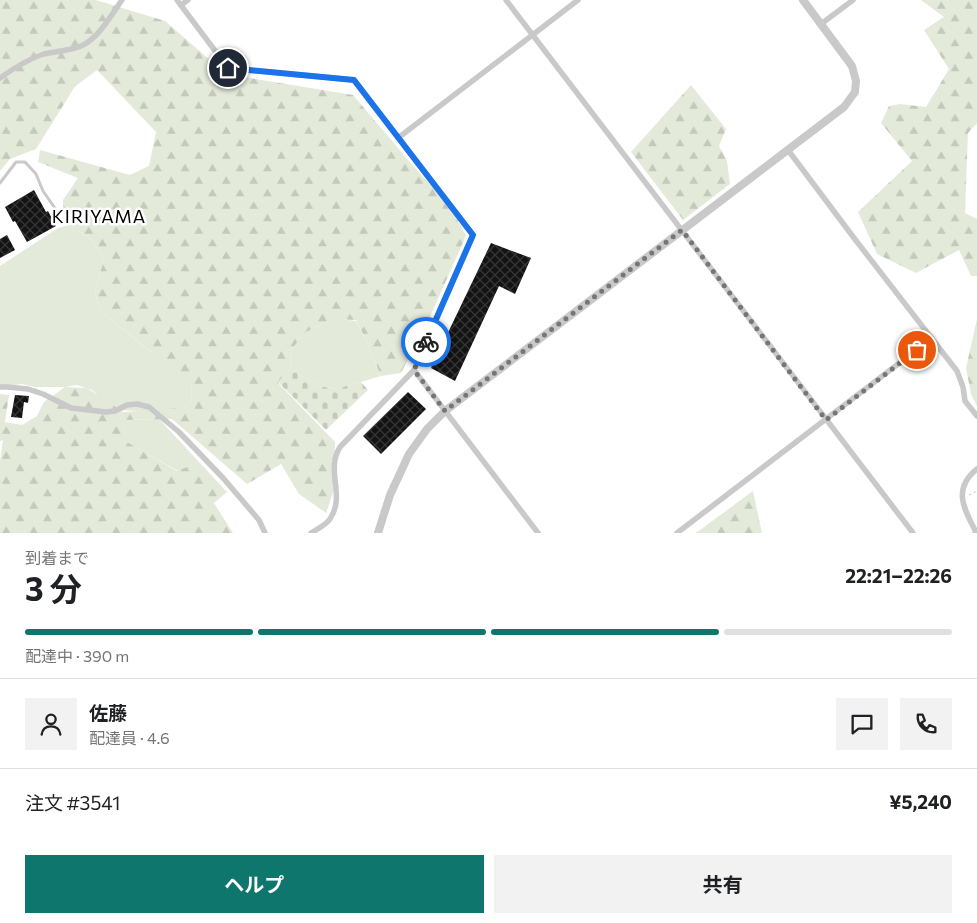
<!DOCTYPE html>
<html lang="ja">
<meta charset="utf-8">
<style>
body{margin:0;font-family:Commissioner,"Noto Sans JP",sans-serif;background:#f2f2f2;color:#202124;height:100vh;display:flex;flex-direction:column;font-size:19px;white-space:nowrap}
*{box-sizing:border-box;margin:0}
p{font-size:16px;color:#757577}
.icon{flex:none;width:28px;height:28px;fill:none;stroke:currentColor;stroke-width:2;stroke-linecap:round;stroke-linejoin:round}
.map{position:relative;height:533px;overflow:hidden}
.sheet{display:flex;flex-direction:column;background:#fff;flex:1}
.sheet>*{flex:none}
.pin{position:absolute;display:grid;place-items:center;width:42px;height:42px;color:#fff;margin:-21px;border:2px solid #fff;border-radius:50%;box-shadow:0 1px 5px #0007}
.courier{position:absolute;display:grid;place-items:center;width:50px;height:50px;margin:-25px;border:4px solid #1a73e8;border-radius:50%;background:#fff;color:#222;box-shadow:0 1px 6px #0007}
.summary em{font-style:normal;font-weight:700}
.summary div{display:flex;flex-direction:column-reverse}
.summary{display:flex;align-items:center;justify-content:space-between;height:85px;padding:0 25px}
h1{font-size:32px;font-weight:700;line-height:38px}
.bar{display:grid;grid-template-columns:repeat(4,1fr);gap:8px 5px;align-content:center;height:60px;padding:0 25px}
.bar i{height:6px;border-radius:4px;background:#e0e0e0}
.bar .selected{background:#0f766e}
.bar p{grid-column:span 4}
.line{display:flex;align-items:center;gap:12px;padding:0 25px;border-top:1px solid #e0e0e0}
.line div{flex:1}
.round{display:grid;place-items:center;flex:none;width:52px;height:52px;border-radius:0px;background:#f2f2f2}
.action{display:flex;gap:10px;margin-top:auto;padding:10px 25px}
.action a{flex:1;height:58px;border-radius:0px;background:#0f766e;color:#fff;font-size:20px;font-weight:700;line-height:58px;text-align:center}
.action a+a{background:#f2f2f2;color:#202124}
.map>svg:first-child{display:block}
.green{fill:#e3eada}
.forest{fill:url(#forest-firs)}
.cemetery{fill:url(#cemetery-stones)}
.building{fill:url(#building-cross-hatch)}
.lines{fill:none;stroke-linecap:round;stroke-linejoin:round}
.path{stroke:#c9c9c9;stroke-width:1;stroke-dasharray:2.5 2.5;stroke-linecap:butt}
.service{stroke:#c9c9c9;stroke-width:3}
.minor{stroke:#c9c9c9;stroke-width:5.5}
.tertiary{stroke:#c9c9c9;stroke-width:8}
.done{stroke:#767676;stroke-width:5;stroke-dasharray:0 9}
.route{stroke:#1a73e8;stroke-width:6}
.labels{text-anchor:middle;stroke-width:5;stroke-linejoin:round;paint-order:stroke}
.quarter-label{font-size:18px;letter-spacing:1px;fill:#000;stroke:#fff}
</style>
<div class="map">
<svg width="977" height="533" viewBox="0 0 977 533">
<defs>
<pattern id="forest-firs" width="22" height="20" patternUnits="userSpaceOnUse" patternTransform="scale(1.25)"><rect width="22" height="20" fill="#e3eada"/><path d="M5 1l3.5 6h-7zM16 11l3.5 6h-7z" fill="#c3c9bb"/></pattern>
<pattern id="cemetery-stones" width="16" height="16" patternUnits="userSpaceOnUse" patternTransform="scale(1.25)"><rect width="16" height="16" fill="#e3eada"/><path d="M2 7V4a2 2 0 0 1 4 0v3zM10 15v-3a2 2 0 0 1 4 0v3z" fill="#c3c9bb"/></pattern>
<pattern id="building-cross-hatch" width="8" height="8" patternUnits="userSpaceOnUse" patternTransform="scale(1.25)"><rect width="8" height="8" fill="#131313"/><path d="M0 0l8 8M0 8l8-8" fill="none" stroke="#363636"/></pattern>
</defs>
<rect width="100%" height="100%" fill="#fff"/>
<path class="green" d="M69,225L90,238L104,259L95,291L99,310L151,352L174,367L191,384L192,402L178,411H140L114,410L92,390L77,385L65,387H35L22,384L0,387V266L58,228Z
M334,318L356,321L366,340L381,376L337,389L319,386L290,369L291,350L306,332Z
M159,419L199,462L178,471L124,441L123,420Z"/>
<path class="forest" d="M0,0H96L165,21L226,74L353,95L415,168L450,206L466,236L429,319L401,373L381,376L366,340L356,320L333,319L306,332L291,350L290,369L278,383L335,442L333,493L326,513L299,494L281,464L247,484L172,419L123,420L125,441L177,471L199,462L227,492L214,503L233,533H0V462L3,440L0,441V394L9,395L5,422L22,425L37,416L44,402L65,387L87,388L123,412L182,408L192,402L191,384L99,310L95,291L104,259L90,238L64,222L63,200L78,178L38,162L40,150L130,175L149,166L156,132L97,70L77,85L74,88L36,149L10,159L0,171Z
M921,0H977V123L968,133L965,213L977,219V276H971L959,250L916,273L877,254L858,212L912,161L881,123L889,106L900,104L926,107L949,69L924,30L944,17Z
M691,85L726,129L719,146L727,161L730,184L683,220L631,152Z
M977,319V406L971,394L966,368Z
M753,491L762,533H696Z"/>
<path class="cemetery" d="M290,369L319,386L336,389L361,382L368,390L326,430L278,382Z"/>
<path class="building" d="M34,190L46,212L48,211L56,226L27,242L15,221L13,222L5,207Z
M7,235L15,250L0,258V239Z
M491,243L531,258L515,294L499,286L455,381L431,368Z
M408,392L426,409L381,454L363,436Z
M15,395L29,396L28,403L24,402L22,418L11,417Z"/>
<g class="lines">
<path class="path" d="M969,495L977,491"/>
<path class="service" d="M0,183L16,162H25L36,174L43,191L59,214"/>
<path class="minor" d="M177,0L228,68L354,80L473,235L414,370
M506,0L913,533
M181,5L188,0
M821,24L853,0
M0,78C14,68 28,59 44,54C56,51 79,50 88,42C102,32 112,14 122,0
M398,138L578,0
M788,150L854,238L957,371L963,387L965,401L977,416
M0,387H7L28,389L43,394L71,408L106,412L115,411L127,405L137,404L149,407L179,432L224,479L259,520L265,533
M311,533C317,529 326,525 330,519C346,495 325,471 340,447L414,370L538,533
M677,533L932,338
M975,533L976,532C964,509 952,489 977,469"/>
<path class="tertiary" d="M378,533L390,495L409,454L427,429L445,411L844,107L855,92L856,81L852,66L803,0"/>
</g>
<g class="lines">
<path class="done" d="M426,342L414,370L445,411L682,230L826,420L917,350"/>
<path class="route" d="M228,68L354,80L473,235L426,342"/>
</g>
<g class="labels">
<g class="quarter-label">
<text x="99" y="223">KIRIYAMA</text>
</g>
</g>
</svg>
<div class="pin" style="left:917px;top:350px;background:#ea580c"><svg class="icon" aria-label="bag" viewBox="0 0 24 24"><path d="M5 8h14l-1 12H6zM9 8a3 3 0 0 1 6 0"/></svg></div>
<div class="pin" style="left:228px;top:68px;background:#1f2937"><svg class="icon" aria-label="home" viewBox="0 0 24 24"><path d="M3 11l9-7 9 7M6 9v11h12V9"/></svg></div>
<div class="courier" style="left:426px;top:342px"><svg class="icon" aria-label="bike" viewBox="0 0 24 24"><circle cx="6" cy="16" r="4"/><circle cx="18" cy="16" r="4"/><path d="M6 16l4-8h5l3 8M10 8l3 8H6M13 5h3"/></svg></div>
</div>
<section class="sheet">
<div class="summary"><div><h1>3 分</h1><p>到着まで</p></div><em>22:21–22:26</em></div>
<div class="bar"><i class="selected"></i><i class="selected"></i><i class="selected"></i><i></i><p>配達中 · 390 m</p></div>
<div class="line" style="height:90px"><a class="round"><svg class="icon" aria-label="person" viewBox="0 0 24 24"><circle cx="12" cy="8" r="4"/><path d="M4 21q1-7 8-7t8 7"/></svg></a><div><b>佐藤</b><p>配達員 · 4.6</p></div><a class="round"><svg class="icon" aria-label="chat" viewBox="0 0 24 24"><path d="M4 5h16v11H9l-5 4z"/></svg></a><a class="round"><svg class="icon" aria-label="phone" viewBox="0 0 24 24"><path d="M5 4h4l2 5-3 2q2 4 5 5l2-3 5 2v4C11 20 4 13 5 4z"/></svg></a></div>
<div class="line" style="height:65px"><div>注文 #3541</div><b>¥5,240</b></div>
<div class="action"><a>ヘルプ</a><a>共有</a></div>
</section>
